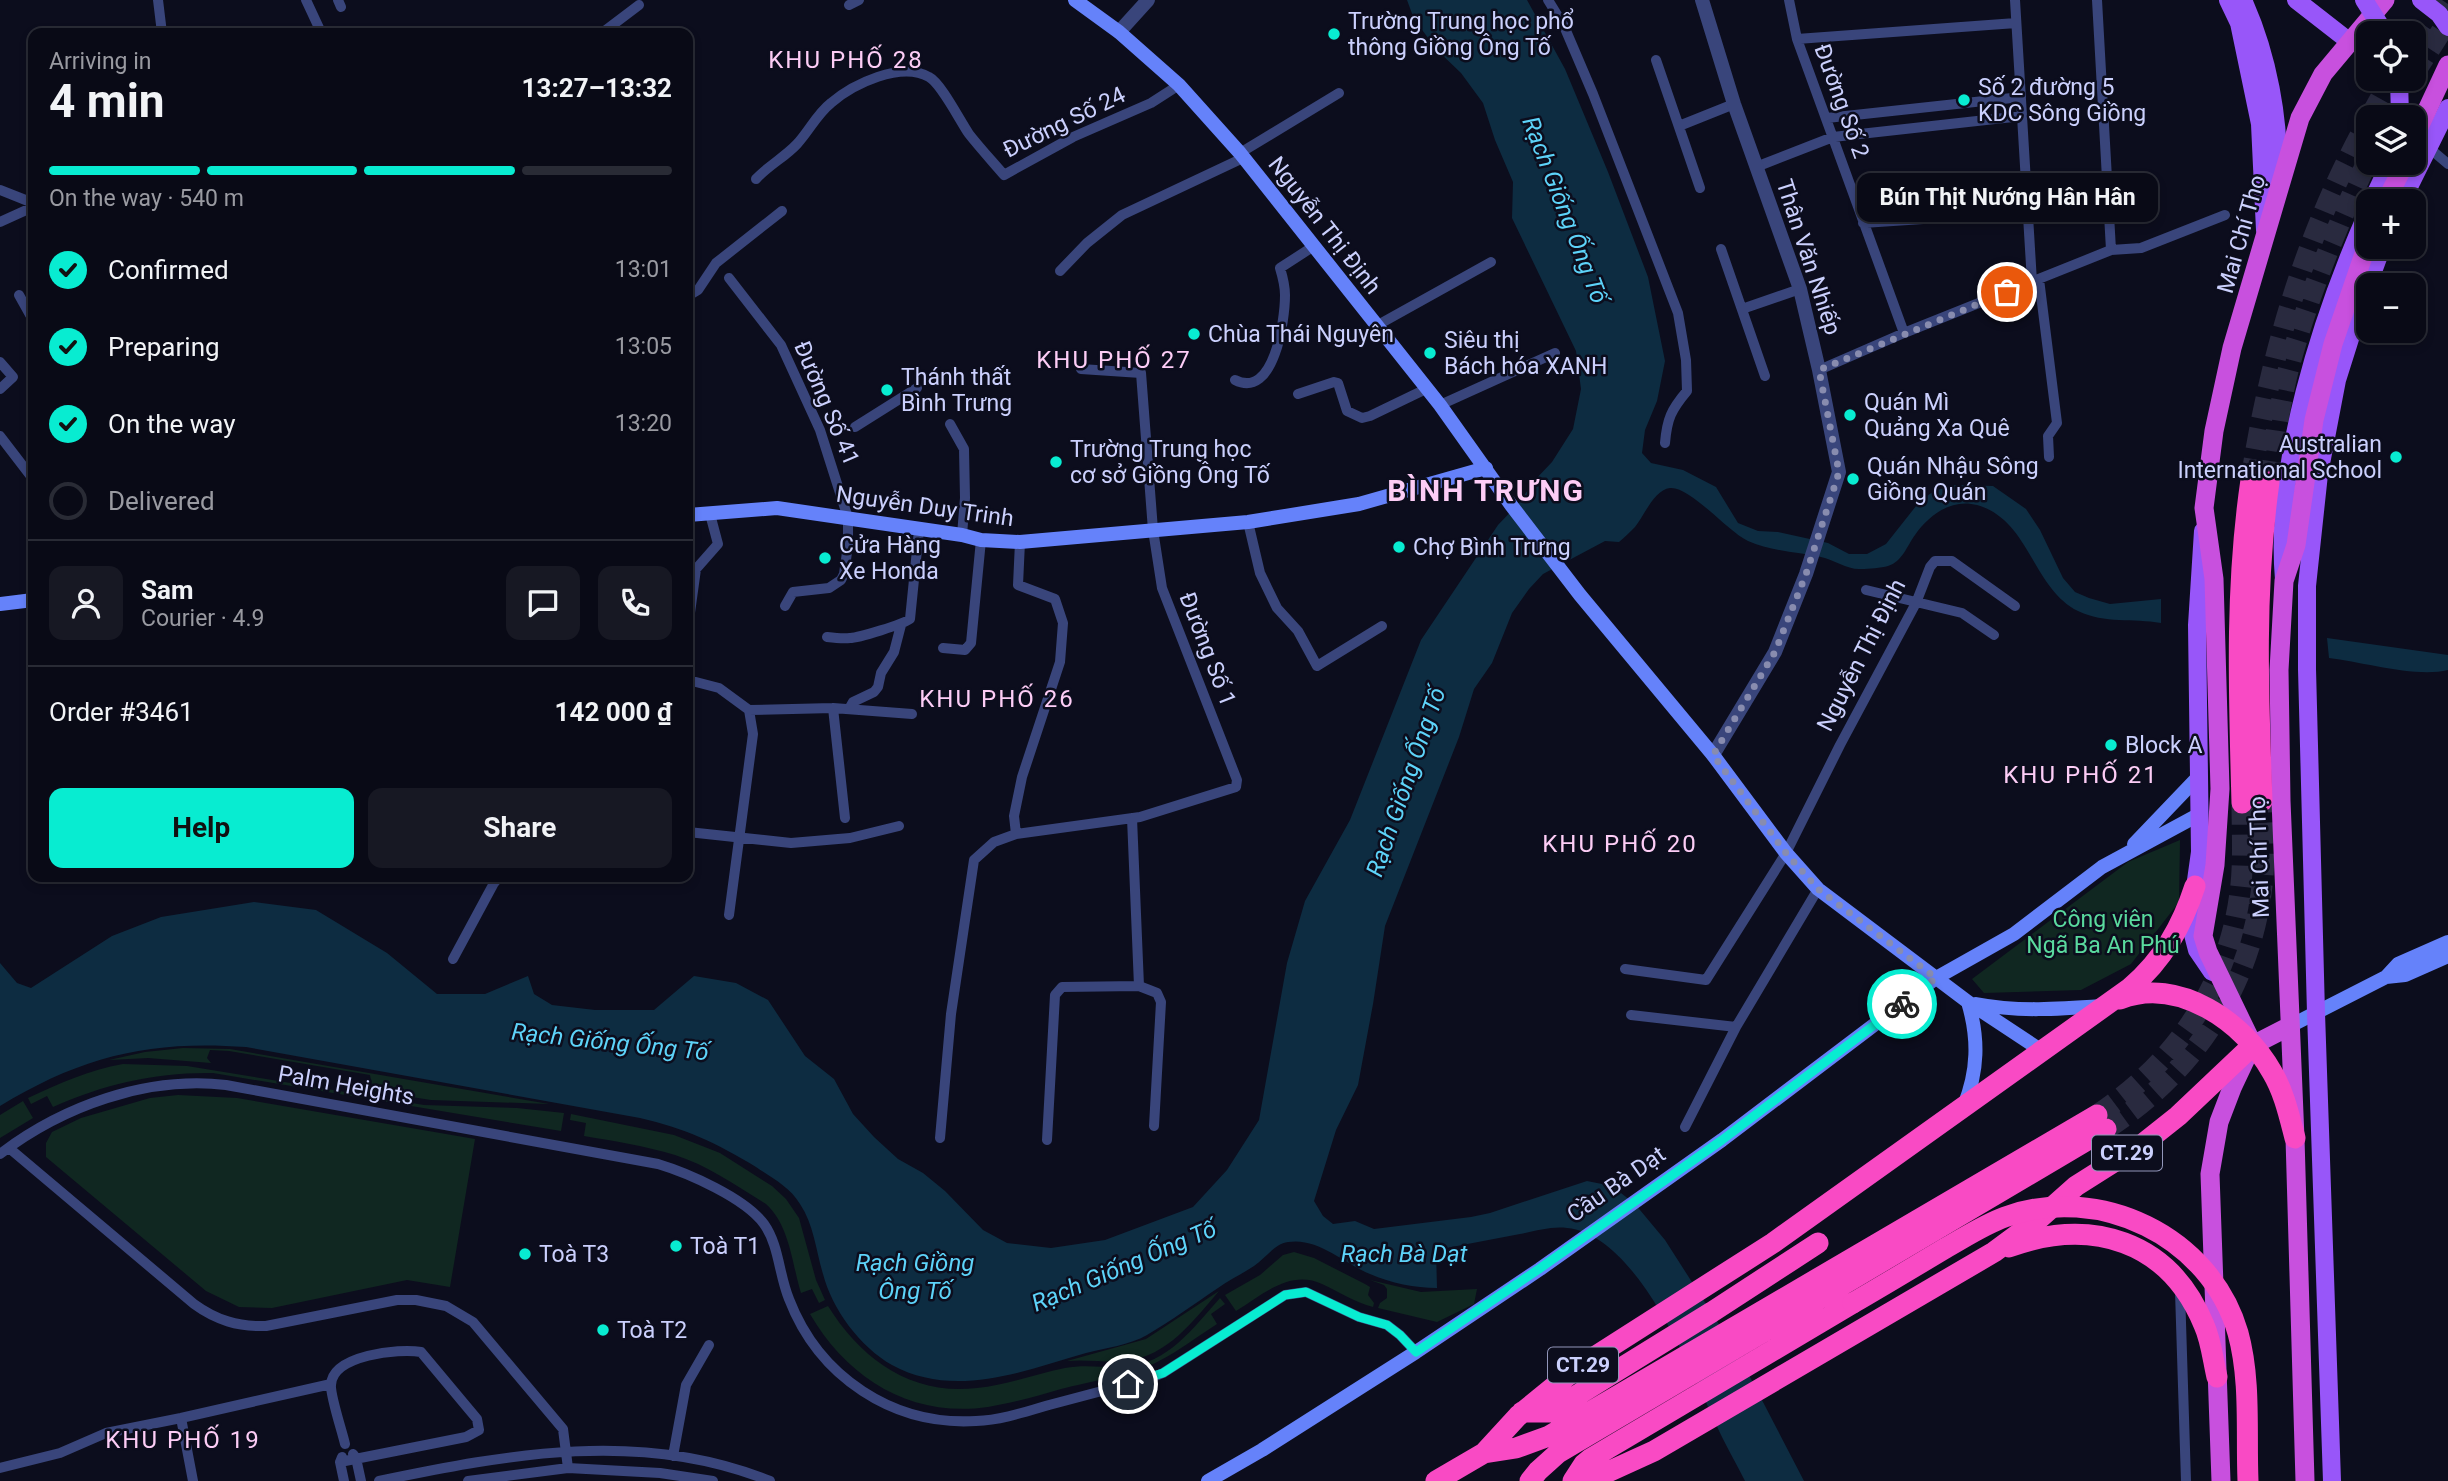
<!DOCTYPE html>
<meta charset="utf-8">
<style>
body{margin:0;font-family:Roboto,sans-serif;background:#171823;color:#f1f3f6;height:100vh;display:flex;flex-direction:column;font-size:26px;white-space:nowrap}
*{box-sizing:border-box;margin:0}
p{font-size:23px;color:#999aa1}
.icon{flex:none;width:38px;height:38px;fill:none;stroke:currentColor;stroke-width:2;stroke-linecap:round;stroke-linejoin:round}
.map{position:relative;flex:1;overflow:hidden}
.sheet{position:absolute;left:28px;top:28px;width:665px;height:854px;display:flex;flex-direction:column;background:#090a16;border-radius:14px;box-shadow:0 4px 10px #0003,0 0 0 2px #292b35}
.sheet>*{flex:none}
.buttons{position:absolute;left:2356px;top:21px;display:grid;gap:14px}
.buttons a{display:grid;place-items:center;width:70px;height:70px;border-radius:14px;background:#090a16;box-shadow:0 4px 10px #0003,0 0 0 2px #292b35;font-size:35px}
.pin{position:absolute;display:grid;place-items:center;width:60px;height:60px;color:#fff;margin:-30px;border:4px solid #fff;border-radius:50%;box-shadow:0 2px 7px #0007}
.courier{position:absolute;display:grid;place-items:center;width:70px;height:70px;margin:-35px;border:5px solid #08ecd1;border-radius:50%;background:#fff;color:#222;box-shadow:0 2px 9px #0007}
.bubble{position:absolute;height:49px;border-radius:14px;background:#090a16;box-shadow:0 4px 10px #0003,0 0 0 2px #292b35;font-size:23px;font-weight:700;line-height:49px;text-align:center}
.headline em{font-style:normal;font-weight:700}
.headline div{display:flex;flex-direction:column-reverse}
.headline{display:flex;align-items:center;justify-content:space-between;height:119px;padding:0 21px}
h1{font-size:46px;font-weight:700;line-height:52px}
.bar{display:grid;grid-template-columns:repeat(4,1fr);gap:10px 7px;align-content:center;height:84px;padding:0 21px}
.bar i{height:9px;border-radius:5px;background:#292b35}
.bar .active{background:#08ecd1}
.bar p{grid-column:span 4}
.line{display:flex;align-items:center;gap:18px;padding:0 21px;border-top:2px solid #292b35}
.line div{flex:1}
.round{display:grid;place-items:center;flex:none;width:74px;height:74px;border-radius:14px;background:#171823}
ol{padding:0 21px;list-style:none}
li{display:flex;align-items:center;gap:21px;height:77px}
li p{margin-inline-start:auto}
li .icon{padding:7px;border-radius:50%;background:#08ecd1;color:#111;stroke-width:4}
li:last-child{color:#999aa1}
li i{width:38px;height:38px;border:4px solid #292b35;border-radius:50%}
.action{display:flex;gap:14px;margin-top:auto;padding:14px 21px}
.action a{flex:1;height:80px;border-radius:14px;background:#08ecd1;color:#111;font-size:28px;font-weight:700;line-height:80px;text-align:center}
.action a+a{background:#171823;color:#f1f3f6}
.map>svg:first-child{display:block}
.green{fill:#102721}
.water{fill:#0d2c41}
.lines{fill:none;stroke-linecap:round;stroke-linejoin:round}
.motorway-tunnel{stroke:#292a3f;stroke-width:21;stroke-dasharray:21 10;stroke-linecap:butt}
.minor{stroke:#39457b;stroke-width:10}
.tertiary{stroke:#39457b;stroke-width:14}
.secondary{stroke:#6582fa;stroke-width:14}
.primary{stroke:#9856f9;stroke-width:18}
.trunk{stroke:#c850de;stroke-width:19}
.motorway{stroke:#f94ac4;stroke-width:21}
.primary-bridge{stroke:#9856f9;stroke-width:18}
.motorway-bridge{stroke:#f94ac4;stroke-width:21}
.done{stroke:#888caf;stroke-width:7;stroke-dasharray:0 12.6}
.route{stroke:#08ecd1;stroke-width:9}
.poi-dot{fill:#08ecd1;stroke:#0c0d1d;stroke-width:2.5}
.labels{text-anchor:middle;stroke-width:5;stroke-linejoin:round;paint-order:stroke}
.shield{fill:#0c0d1d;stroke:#9296ba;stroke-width:2}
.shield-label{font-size:21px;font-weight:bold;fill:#cbd0fd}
.poi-label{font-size:23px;fill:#cbd0fd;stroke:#0c0d1d;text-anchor:start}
.street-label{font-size:23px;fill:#cbd0fd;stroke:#0c0d1d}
.park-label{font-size:23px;fill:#5ada9e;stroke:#0c0d1d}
.neighbourhood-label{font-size:24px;letter-spacing:2px;fill:#fdcdf6;stroke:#0c0d1d}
.water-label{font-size:24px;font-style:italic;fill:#5dd3f9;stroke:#0c0d1d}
.district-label{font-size:30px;font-weight:bold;letter-spacing:2px;fill:#fdcdf6;stroke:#0c0d1d}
</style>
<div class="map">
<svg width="2448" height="1481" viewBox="0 0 2448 1481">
<rect width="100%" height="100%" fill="#0c0d1d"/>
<path class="green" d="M2180,840L2179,902L2131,964L2081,990L1984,993L1972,979L2128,862Z
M183,1048L230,1049L549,1104L431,1100L367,1090L372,1086L370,1075L229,1051L210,1050L207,1058L211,1063L148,1058L109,1060L145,1052Z
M123,1064L187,1066L424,1105L517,1108L564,1113L561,1131L213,1073C157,1072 104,1084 53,1107L47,1096L31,1104L28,1098C60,1083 89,1070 123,1064Z
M178,1095L237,1098L475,1139L450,1287L407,1280L272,1308L239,1307L206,1291L46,1157V1143L52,1132L81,1118L150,1098Z
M23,1101L33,1118L0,1138V1115Z
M571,1114L674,1135L720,1153L772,1186L786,1199L799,1218L816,1280L825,1300L819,1303L812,1289L801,1293C792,1264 790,1226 766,1204C737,1186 707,1165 675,1155C645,1146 614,1141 584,1136L586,1123L570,1120Z
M1294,1252L1314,1258L1365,1284L1370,1287L1368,1295L1374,1303L1373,1307C1355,1302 1339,1292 1322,1284C1290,1269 1262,1295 1236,1311L1225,1295L1260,1275L1283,1255Z
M1370,1280L1421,1292L1477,1289L1474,1304L1437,1322L1378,1308L1380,1303L1387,1298V1289L1384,1285Z
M1219,1291C1193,1321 1168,1356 1126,1361C1107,1363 1087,1359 1067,1361L1146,1339Z
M1220,1298L1225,1304L1211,1314L1217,1324C1198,1336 1179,1351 1159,1361C1135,1374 1088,1382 1061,1389C1037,1396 1013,1403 988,1407C911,1418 848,1379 810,1314L828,1306C861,1359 911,1396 977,1388C1007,1385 1035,1374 1065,1368C1085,1364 1104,1368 1124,1367C1168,1364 1193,1328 1220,1298Z"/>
<path class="water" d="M1407,0H1527L1565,69L1608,172L1648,277L1665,361L1657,401L1645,430L1642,453L1651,463L1683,470L1716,487L1738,523L1758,531L1778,532L1828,543L1849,554H1867L1886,544L1920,501L1934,491L1955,485L1993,486L2026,509L2040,530L2063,578L2075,592L2089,598L2110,604L2161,599V623C2133,618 2105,624 2078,611C2032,588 2030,520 1977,505C1952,498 1929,515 1915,535C1907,546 1902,562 1888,566C1881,568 1869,569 1861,569C1848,570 1834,560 1821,557C1798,552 1770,551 1748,541C1727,531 1690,486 1670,488C1654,490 1644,516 1635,527C1630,532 1625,537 1619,542L1605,541L1543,574L1529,589L1512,613L1492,663L1474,689L1459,737L1385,926L1373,1004L1358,1085L1336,1130L1314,1201L1323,1216L1333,1224L1355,1221L1374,1229L1471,1217L1490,1213L1587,1181L1612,1186L1635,1204L1665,1240L1738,1354L1804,1481H1745C1738,1467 1730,1453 1723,1439C1695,1381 1640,1235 1567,1228C1552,1226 1535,1231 1520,1234C1492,1239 1464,1245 1436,1250L1437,1288C1415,1288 1391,1283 1370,1274C1345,1264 1318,1237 1288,1242C1274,1244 1265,1259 1254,1266C1242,1274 1229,1280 1218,1288C1194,1304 1171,1321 1147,1335C1130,1345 1105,1348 1086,1353C1024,1371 954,1399 892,1365C860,1347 832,1309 823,1274C816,1251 814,1225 800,1204C790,1187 772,1178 756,1167C717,1143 684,1128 640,1118L246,1047C150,1040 82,1056 0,1106V963L17,983L31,988L112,936L161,917L254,902L316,910L387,953L437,994H485L528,976L534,994L552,1005L595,1010H654L694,976L736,983L768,1000L805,1056L834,1079L853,1114L874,1137L898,1159L923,1173L945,1191L983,1230L1007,1243L1051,1248L1105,1240L1193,1207L1227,1170L1259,1120L1287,963L1305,901L1350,820L1421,640L1498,525L1520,502L1533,482L1552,462L1573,429L1581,389L1576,351L1512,218L1513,182L1495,140L1483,103L1461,73L1437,50L1414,19Z
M2327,638L2448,655V670C2416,678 2363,662 2329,658Z"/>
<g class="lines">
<path class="motorway-tunnel" d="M2413,43L2442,0
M2413,75L2448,21
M2370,117L2391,79
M2251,480C2270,355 2306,232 2368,121
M2269,482C2274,445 2279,408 2288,371C2307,298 2336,228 2368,160
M2097,1115C2174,1064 2228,987 2240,893C2244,863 2242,833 2242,803
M2106,1129C2195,1072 2254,983 2263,876C2265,851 2263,826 2262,801"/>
<path class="minor" d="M158,0L162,33
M306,0L320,30
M338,0L341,7
M1548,0L1564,26L1593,94L1678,313L1686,360L1687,391C1671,410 1667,419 1665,443
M1789,0L1797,39L1904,333
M2015,0L2032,282
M849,5L859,0
M602,33L639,5
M1797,39L2016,23
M1656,60L1700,188
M1827,118L2021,97
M1679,126L1734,104
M2428,147L2448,164
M1240,153L1339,93
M1756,167L1833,137L2022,116
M756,179C769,165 785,157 797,144C809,131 817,114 831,103C853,84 901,61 929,77C941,83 960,121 969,134C980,148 992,161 1004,175L1073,137L1151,103L1179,85
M0,190L33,203
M0,222L33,207
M1863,223L2028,212
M1721,249L1765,376
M2111,250L2141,248L2225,215
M1060,271L1087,243L1122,215L1243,158
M729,278L781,345L820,430L848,518V545L844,574L841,580L829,588L793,592L785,606
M2039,279L2057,423L2048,436L2049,457
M19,295L33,320
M688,296L698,290L716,263L782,211
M1742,309L1800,289
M1376,326L1491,262
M0,362L13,377L0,389
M1819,370L1904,333L2111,250L2097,0
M1235,380C1274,400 1285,320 1285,295C1285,286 1283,278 1280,268L1314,246
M1298,394L1334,382L1338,383L1347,411L1362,418L1370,416L1426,389
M1440,405L1555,353
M950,424L964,449L965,498L962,535
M855,427L917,388
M0,436L33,479
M1248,522L1260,573L1277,608L1298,631L1317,666L1382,626
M1866,590L1962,613L1994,635
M688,627L696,569L718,544L710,514
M827,637C835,638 843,639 850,638C858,638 904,624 910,619L919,530
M943,648L965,650L971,643L981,540
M688,676L692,681L719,688L749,710L753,734L729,915
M833,708L845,818
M849,709L853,702L874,692L878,687L881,673L894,652L901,625
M749,710L833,708L912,714
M688,832L791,843L850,838L899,826
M1016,834L1014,816L1022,777L1060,662L1063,623L1055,599L1018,585L1020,542
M506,877L520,879L524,877
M453,959L494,883L499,877
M1625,969L1706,980L1786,853L1840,745L1916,603L1930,567L1935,561H1952L2015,606
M1139,986L1157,993L1161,1002L1154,1126
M1631,1015L1736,1027
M1685,1127L1736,1027L1818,889
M940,1138L951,1014L974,860L994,842L1016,834L1140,817L1236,787L1237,780L1162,588L1153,530L1141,373L1081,369
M1047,1140L1055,995L1062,987L1139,986L1132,818
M9,1148L194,1304C216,1320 238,1327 266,1326L397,1300H416L446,1306L473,1322L563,1429L568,1468
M0,1154C63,1106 146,1076 226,1085L658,1164C688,1173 745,1198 764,1224C779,1245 779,1275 789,1299C819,1377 893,1426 976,1421C1001,1420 1025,1412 1049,1405C1083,1396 1117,1387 1151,1378L1163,1373L1285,1295L1306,1292L1359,1317L1387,1325L1400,1335L1416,1352
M2180,1291L2186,1481
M181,1418L193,1481
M353,1454L356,1458L361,1481
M673,1456L686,1385L709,1345
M342,1457L340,1462L344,1481
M340,1462L466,1437L479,1430L477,1419L421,1352C399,1348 332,1355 331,1385C330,1395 342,1431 345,1444
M0,1468L60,1453L106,1433L181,1418L331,1384
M379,1481C509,1454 642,1429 770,1481
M468,1481L568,1468L660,1473L713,1481"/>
<path class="tertiary" d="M1702,0L1734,104L1800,289L1819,370L1839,472L1806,574L1775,652L1713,755
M1119,32L1148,0"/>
<path class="secondary" d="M1075,0L1119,32L1179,85L1240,153L1440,405L1511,505L1580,595L1713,755L1786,853L1818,889L1968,1002L2042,1051
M688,515L777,508L962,535L981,540L1020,542L1248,522L1359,504L1486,468
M0,604L33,600
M2134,844L2200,775
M2386,977L2398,964L2448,942
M1976,1004C2017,1012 2060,1009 2102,1006
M2290,1026L2386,977L2405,975L2448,956
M1964,1106C1978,1071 1979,1039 1968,1002
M1208,1481L1262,1450L1416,1352L1540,1269L1722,1140L1936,978L2014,934L2102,867L2200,814"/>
<path class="primary" d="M2228,0L2239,23L2260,124L2265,230
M2243,0C2268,55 2280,120 2278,181
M2296,0L2350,42
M2421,0L2439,14L2448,27
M2372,201L2390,163
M2402,201L2448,108
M2203,531L2197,625L2200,852L2190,923L2197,950L2212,972
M2284,580C2274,463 2321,318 2368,211
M2332,1481L2316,1013L2307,669V586L2319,474L2337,380L2360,307L2382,247"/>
<path class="trunk" d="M2413,140L2448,65
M2386,201L2405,163
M2251,1041L2208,952L2203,936L2215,865L2220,789L2214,579L2204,508L2214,431L2232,348L2300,118L2323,74L2385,0
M2253,1045L2290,1026
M2221,1481L2210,1174L2219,1122L2232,1088L2249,1052
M2305,1481L2295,1138L2281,801L2279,670L2284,581L2296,545L2314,420L2333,344L2368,242"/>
<path class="motorway" d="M2262,801C2258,694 2254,589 2269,482
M2242,803C2239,694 2235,588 2251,480
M2120,999C2178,976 2244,1022 2272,1072C2284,1092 2289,1115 2295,1138
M2009,1247C2091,1217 2169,1240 2204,1325C2211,1340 2213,1360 2217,1377
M1522,1412H1550L1712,1312L1818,1243
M1484,1453L1516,1448L1549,1436L2097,1115
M1436,1481L1484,1453L1518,1416L1577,1368L1773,1243L2130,988C2163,960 2182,926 2195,886
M1530,1481L1538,1471L1558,1453L2106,1129
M1573,1481L1584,1464L1590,1459L1853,1303
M1588,1481L1654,1451L1994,1252L2040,1218L2076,1186L2144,1143L2178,1116L2253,1045"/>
<path class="primary-bridge" d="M2364,0L2385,33
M2399,79L2400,117"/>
<path class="motorway-bridge" d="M1853,1303C1884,1285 1914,1267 1944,1249C1964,1238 1983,1225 2005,1217C2099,1183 2210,1236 2238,1333C2251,1380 2246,1433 2248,1481"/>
</g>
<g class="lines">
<path class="done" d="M1902,1004L1936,978L1818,889L1786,853L1713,755L1775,652L1806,574L1835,485L1839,472L1819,370L2007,292"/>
<path class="route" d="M1128,1384L1163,1373L1285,1295L1306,1292L1359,1317L1387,1325L1400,1335L1416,1352L1539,1269L1722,1140L1902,1004"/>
</g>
<g class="poi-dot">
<circle cx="1334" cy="34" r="7"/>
<circle cx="1964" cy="100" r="7"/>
<circle cx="1194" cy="334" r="7"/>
<circle cx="1430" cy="353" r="7"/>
<circle cx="887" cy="390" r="7"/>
<circle cx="1850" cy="415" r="7"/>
<circle cx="2396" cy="457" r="7"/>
<circle cx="1056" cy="462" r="7"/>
<circle cx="1853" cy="479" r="7"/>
<circle cx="1399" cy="547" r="7"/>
<circle cx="825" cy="558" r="7"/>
<circle cx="2111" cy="745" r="7"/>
<circle cx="676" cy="1246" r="7"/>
<circle cx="525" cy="1254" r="7"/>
<circle cx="603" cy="1330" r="7"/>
</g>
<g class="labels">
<g class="shield">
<rect x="2092" y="1135.5" width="70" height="35" rx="5"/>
<rect x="1548" y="1347.5" width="70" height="35" rx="5"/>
</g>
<g class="shield-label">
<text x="2127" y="1160">CT.29</text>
<text x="1583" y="1372">CT.29</text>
</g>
<g class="poi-label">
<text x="1348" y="29">Trường Trung học phổ<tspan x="1348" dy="26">thông Giồng Ông Tố</tspan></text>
<text x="1978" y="95">Số 2 đường 5<tspan x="1978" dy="26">KDC Sông Giồng</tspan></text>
<text x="1208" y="342">Chùa Thái Nguyên</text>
<text x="1444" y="348">Siêu thị<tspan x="1444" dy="26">Bách hóa XANH</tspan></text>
<text x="901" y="385">Thánh thất<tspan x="901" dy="26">Bình Trưng</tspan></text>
<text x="1864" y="410">Quán Mì<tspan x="1864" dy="26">Quảng Xa Quê</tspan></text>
<text x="2382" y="452" text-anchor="end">Australian<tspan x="2382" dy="26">International School</tspan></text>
<text x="1070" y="457">Trường Trung học<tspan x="1070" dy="26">cơ sở Giồng Ông Tố</tspan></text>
<text x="1867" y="474">Quán Nhậu Sông<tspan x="1867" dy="26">Giồng Quán</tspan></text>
<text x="839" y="553">Cửa Hàng<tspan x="839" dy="26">Xe Honda</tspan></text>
<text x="1413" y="555">Chợ Bình Trưng</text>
<text x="2125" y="753">Block A</text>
<text x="690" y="1254">Toà T1</text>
<text x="539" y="1262">Toà T3</text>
<text x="617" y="1338">Toà T2</text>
</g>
<g class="street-label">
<text transform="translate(1842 101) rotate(70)" y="8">Đường Số 2</text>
<text transform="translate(1064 122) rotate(-26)" y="8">Đường Số 24</text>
<text transform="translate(1325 225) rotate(52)" y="8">Nguyễn Thị Định</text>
<text transform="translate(2241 234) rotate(-74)" y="8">Mai Chí Thọ</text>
<text transform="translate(1809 257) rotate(72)" y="8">Thân Văn Nhiếp</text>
<text transform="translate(827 403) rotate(67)" y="8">Đường Số 41</text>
<text transform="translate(925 506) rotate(8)" y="8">Nguyễn Duy Trinh</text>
<text transform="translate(1208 649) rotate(69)" y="8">Đường Số 1</text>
<text transform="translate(1861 655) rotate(-63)" y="8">Nguyễn Thị Định</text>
<text transform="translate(2259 857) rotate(-92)" y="8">Mai Chí Thọ</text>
<text transform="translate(346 1085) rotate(10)" y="8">Palm Heights</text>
<text transform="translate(1616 1184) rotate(-35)" y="8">Cầu Bà Dạt</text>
</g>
<g class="park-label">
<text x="2103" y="927">Công viên<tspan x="2103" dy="26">Ngã Ba An Phú</tspan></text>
</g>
<g class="neighbourhood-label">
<text x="846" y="68">KHU PHỐ 28</text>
<text x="1114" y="368">KHU PHỐ 27</text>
<text x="997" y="707">KHU PHỐ 26</text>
<text x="2081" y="783">KHU PHỐ 21</text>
<text x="1620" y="852">KHU PHỐ 20</text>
<text x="183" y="1448">KHU PHỐ 19</text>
</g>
<g class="water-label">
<text transform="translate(1565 210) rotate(69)" y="8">Rạch Giống Ống Tố</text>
<text transform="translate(1406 782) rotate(-71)" y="8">Rạch Giống Ống Tố</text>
<text transform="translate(610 1042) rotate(6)" y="8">Rạch Giống Ống Tố</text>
<text x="1404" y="1262">Rạch Bà Dạt</text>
<text x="915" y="1271">Rạch Giồng<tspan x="915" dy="28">Ông Tố</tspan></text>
<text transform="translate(1124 1266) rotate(-23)" y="8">Rạch Giống Ống Tố</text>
</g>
<g class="district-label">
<text x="1486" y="501">BÌNH TRƯNG</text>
</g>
</g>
</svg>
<div class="buttons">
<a><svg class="icon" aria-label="locate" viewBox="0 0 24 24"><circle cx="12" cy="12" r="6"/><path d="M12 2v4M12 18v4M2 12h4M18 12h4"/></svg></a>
<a><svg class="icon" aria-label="layers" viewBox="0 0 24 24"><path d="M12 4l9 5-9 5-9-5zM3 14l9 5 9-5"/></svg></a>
<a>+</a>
<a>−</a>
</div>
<div class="pin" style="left:2007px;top:292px;background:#ea580c"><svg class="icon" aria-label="bag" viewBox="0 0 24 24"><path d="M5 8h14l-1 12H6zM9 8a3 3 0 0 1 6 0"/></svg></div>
<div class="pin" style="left:1128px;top:1384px;background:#1f2937"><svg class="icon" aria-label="home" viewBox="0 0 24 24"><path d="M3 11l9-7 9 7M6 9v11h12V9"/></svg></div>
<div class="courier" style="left:1902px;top:1004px"><svg class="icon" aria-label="bike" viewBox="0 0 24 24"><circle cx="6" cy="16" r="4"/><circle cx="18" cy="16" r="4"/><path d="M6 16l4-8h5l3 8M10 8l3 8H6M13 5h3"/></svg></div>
<div class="bubble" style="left:1857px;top:173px;width:301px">Bún Thịt Nướng Hân Hân</div>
<section class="sheet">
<div class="headline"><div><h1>4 min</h1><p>Arriving in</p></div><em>13:27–13:32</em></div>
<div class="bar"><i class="active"></i><i class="active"></i><i class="active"></i><i></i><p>On the way · 540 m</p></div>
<ol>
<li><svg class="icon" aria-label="check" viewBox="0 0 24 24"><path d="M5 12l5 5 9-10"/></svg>Confirmed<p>13:01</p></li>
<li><svg class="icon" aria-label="check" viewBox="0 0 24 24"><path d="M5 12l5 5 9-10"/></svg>Preparing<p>13:05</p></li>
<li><svg class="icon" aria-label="check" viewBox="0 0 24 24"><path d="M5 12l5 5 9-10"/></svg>On the way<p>13:20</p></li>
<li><i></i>Delivered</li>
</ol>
<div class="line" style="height:126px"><a class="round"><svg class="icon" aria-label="person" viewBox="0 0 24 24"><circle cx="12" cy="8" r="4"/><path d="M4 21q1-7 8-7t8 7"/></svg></a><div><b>Sam</b><p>Courier · 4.9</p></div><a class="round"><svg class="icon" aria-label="chat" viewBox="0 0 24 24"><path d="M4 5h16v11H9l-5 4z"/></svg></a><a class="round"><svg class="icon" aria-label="phone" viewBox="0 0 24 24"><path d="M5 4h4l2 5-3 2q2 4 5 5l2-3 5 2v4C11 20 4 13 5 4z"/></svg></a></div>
<div class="line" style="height:91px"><div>Order #3461</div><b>142 000 ₫</b></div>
<div class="action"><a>Help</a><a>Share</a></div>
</section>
</div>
